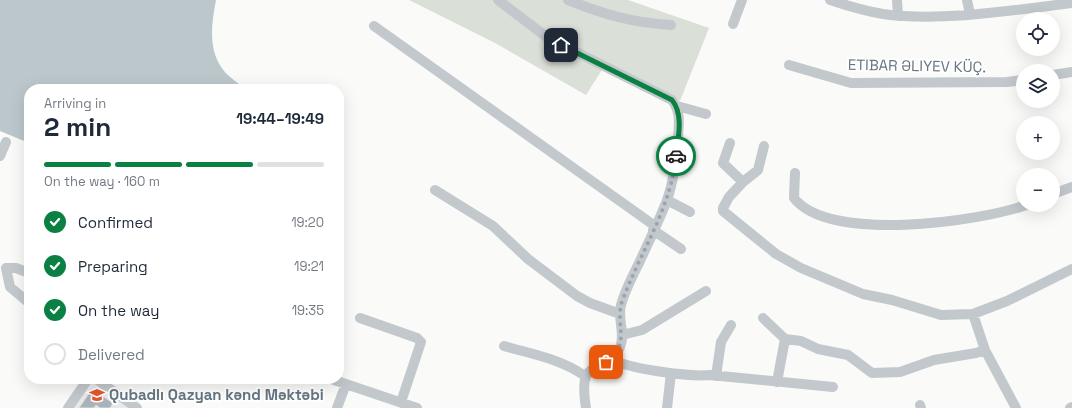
<!DOCTYPE html>
<meta charset="utf-8">
<style>
body{margin:0;font-family:"Space Grotesk",sans-serif;background:#f6f6f7;color:#1f2937;height:100vh;display:flex;flex-direction:column;font-size:15px;white-space:nowrap}
*{box-sizing:border-box;margin:0}
p{font-size:13px;color:#747a83}
.icon{flex:none;width:22px;height:22px;fill:none;stroke:currentColor;stroke-width:2;stroke-linecap:round;stroke-linejoin:round}
.map{position:relative;flex:1;overflow:hidden}
.panel{position:absolute;left:24px;top:84px;width:320px;height:300px;display:flex;flex-direction:column;background:#fff;border-radius:16px;box-shadow:0 4px 16px #0002}
.panel>*{flex:none}
.buttons{position:absolute;left:1016px;top:12px;display:grid;gap:8px}
.buttons a{display:grid;place-items:center;width:44px;height:44px;border-radius:50%;background:#fff;box-shadow:0 4px 16px #0002;font-size:20px}
.pin{position:absolute;display:grid;place-items:center;width:34px;height:34px;color:#fff;margin:-17px;border-radius:8px;box-shadow:0 2px 6px #0006}
.courier{position:absolute;display:grid;place-items:center;width:40px;height:40px;margin:-20px;border:3px solid #0b8043;border-radius:50%;background:#fff;color:#222;box-shadow:0 1px 5px #0007}
.head em{font-style:normal;font-weight:800}
.head div{display:flex;flex-direction:column-reverse}
.head{display:flex;align-items:center;justify-content:space-between;height:68px;padding:0 20px}
h1{font-size:26px;font-weight:800;line-height:30px}
.bar{display:grid;grid-template-columns:repeat(4,1fr);gap:6px 4px;align-content:center;height:48px;padding:0 20px}
.bar i{height:5px;border-radius:3px;background:#e0e1e3}
.bar .selected{background:#0b8043}
.bar p{grid-column:span 4}
ol{padding:0 20px;list-style:none}
li{display:flex;align-items:center;gap:12px;height:44px}
li p{margin-inline-start:auto}
li .icon{padding:4px;border-radius:50%;background:#0b8043;color:#fff;stroke-width:4}
li:last-child{color:#747a83}
li i{width:22px;height:22px;border:2px solid #e0e1e3;border-radius:50%}
.map>svg:first-child{display:block}
.built{fill:#e8e9e9}
.green{fill:#dadfd7}
.water{fill:#bbc7cb}
.building{fill:#aab3b9;stroke:#dcdcda}
.lines{fill:none;stroke-linecap:round;stroke-linejoin:round}
.minor{stroke:#c3c8cc;stroke-width:10}
.done{stroke:#99a4ac;stroke-width:4;stroke-dasharray:0 7.2}
.route{stroke:#0b8043;stroke-width:5}
.labels{text-anchor:middle;stroke-width:4;stroke-linejoin:round;paint-order:stroke}
.street-label{font-size:15px;fill:#657683;stroke:#fff}
.poi-label{font-size:15px;font-weight:bold;fill:#657683;stroke:#fff;text-anchor:start}
</style>
<div class="map">
<svg width="1072" height="408" viewBox="0 0 1072 408">
<rect width="100%" height="100%" fill="#fafaf8"/>
<path class="built" d="M92,381L130,408H72Z"/>
<path class="green" d="M409,0H628L709,28L680,101L605,65L586,95L495,43Z"/>
<path class="water" d="M0,0H216C211,26 207,56 229,76C234,81 241,85 247,89H29V143L0,131Z"/>
<path class="building" d="M92,389L113,403L110,408H100L96,405L94,408H79Z"/>
<g class="lines">
<path class="minor" d="M498,0L548,38L672,100C681,112 679,124 678,137C676,158 674,180 667,200C659,221 649,241 640,261C633,275 625,290 621,305C617,319 626,334 620,347C603,381 577,351 586,408
M568,0C603,14 633,23 671,25
M830,0C848,6 865,11 883,14C940,22 1015,10 1072,3
M897,0L898,16
M967,0L970,14
M733,24L742,0
M374,26L655,226
M789,65L851,83L1007,82L1023,80
M1053,75L1072,72
M677,106L706,114
M730,143L723,163L743,182
M764,146L758,170L743,182L729,197L723,208V211L776,254L801,268L863,294L892,300L941,315L973,314L1007,301L1072,269
M0,156L6,142
M795,173L794,198C829,243 978,222 1026,205
M435,190L493,226L528,259L577,296L590,303L620,314
M1053,194L1072,187
M667,200L690,212
M653,230L681,249
M6,268L10,287L29,303
M6,268H16L29,273
M973,314L985,350L1016,408
M360,318L417,338L421,342L401,402
M763,318L785,339L801,341L818,349L848,355L872,373L900,372L934,360L976,353L985,350
M622,335L642,330L706,291
M504,346C532,354 561,359 585,376
M611,359C629,369 689,377 710,375L833,387
M716,376L721,342L731,325
M96,379L137,408
M331,379L417,408
M777,382L785,339
M920,405L921,408
M68,408L88,379
M337,408L346,384
M667,408L671,373
M1070,408L1072,407"/>
</g>
<g class="lines">
<path class="done" d="M606,362C633,343 613,324 623,299C641,251 671,208 676,156"/>
<path class="route" d="M561,45L672,100C684,115 678,138 676,156"/>
</g>
<defs>
<g id="school-bare" transform="scale(1.2)"><path d="M0-5L7-2L0 1L-7-2ZM-4 1L0 2.5L4 1V4Q0 6-4 4Z" fill="#e4572e" stroke="#fff" stroke-width="2.5" paint-order="stroke"/></g>
</defs>
<g fill-rule="evenodd">
<use href="#school-bare" x="97" y="395"/>
</g>
<g class="labels">
<g class="street-label">
<text transform="translate(917 66) rotate(1)" y="5">ETIBAR ƏLIYEV KÜÇ.</text>
</g>
<g class="poi-label">
<text x="109" y="400">Qubadlı Qazyan kənd Məktəbi</text>
</g>
</g>
</svg>
<div class="buttons">
<a><svg class="icon" aria-label="locate" viewBox="0 0 24 24"><circle cx="12" cy="12" r="6"/><path d="M12 2v4M12 18v4M2 12h4M18 12h4"/></svg></a>
<a><svg class="icon" aria-label="layers" viewBox="0 0 24 24"><path d="M12 4l9 5-9 5-9-5zM3 14l9 5 9-5"/></svg></a>
<a>+</a>
<a>−</a>
</div>
<div class="pin" style="left:606px;top:362px;background:#ea580c"><svg class="icon" aria-label="bag" viewBox="0 0 24 24"><path d="M5 8h14l-1 12H6zM9 8a3 3 0 0 1 6 0"/></svg></div>
<div class="pin" style="left:561px;top:45px;background:#1f2937"><svg class="icon" aria-label="home" viewBox="0 0 24 24"><path d="M3 11l9-7 9 7M6 9v11h12V9"/></svg></div>
<div class="courier" style="left:676px;top:156px"><svg class="icon" aria-label="car" viewBox="0 0 24 24"><path d="M5 17H2v-5l4-1 3-4h7l3 4 3 1v5h-3M9 17h6M6 11h13"/><circle cx="7" cy="17" r="2"/><circle cx="17" cy="17" r="2"/></svg></div>
<section class="panel">
<div class="head"><div><h1>2 min</h1><p>Arriving in</p></div><em>19:44–19:49</em></div>
<div class="bar"><i class="selected"></i><i class="selected"></i><i class="selected"></i><i></i><p>On the way · 160 m</p></div>
<ol>
<li><svg class="icon" aria-label="check" viewBox="0 0 24 24"><path d="M5 12l5 5 9-10"/></svg>Confirmed<p>19:20</p></li>
<li><svg class="icon" aria-label="check" viewBox="0 0 24 24"><path d="M5 12l5 5 9-10"/></svg>Preparing<p>19:21</p></li>
<li><svg class="icon" aria-label="check" viewBox="0 0 24 24"><path d="M5 12l5 5 9-10"/></svg>On the way<p>19:35</p></li>
<li><i></i>Delivered</li>
</ol>
</section>
</div>
